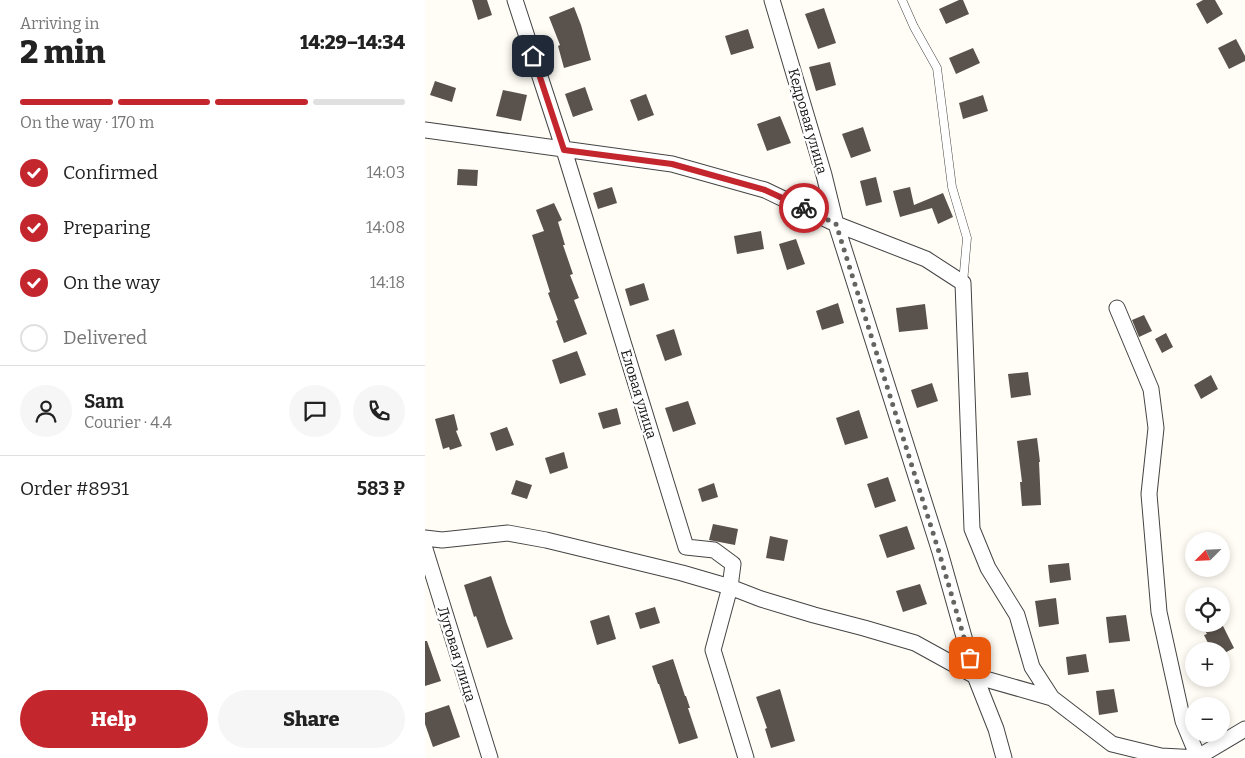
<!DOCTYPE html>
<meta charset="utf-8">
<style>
body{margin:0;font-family:Bitter,serif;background:#f6f6f6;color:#222;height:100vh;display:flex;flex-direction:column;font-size:19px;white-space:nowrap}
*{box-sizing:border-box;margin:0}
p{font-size:16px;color:#767676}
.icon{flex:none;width:28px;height:28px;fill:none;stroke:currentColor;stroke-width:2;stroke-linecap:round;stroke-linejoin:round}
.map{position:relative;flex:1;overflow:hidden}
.sheet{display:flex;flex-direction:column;background:#fff;width:425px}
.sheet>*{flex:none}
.needle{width:32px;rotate:246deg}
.tools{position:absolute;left:760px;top:532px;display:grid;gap:10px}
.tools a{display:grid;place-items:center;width:45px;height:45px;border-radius:50%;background:#fff;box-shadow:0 2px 8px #0003;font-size:25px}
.pin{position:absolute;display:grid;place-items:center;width:42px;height:42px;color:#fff;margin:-21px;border-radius:10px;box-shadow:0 2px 8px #0006}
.courier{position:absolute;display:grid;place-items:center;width:50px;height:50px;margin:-25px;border:4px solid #c4262e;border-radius:50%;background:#fff;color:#222;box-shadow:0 1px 6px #0007}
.summary em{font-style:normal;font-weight:800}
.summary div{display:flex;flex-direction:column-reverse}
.summary{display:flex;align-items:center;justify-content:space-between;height:85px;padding:0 20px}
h1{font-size:32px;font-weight:800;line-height:38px}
.bar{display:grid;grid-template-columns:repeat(4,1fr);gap:8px 5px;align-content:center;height:60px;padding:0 20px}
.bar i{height:6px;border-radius:4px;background:#e0e0e0}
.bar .active{background:#c4262e}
.bar p{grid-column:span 4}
.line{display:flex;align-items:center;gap:12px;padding:0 20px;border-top:1px solid #e0e0e0}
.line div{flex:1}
.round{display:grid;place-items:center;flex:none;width:52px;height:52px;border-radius:26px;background:#f6f6f6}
ol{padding:0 20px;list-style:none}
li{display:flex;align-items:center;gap:15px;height:55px}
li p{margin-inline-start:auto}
li .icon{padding:5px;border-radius:50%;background:#c4262e;color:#fff;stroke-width:4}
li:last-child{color:#767676}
li i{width:28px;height:28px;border:2px solid #e0e0e0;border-radius:50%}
.cta{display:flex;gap:10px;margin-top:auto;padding:10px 20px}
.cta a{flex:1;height:58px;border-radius:30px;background:#c4262e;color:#fff;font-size:20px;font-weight:800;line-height:58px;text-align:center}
.cta a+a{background:#f6f6f6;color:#222}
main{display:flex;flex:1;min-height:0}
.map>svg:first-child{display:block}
.building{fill:#5a524d}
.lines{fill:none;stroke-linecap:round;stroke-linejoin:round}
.lane-casing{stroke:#444;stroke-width:9}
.street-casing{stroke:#444;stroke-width:17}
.lane{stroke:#fff;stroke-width:8}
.street{stroke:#fff;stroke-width:15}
.done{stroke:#646461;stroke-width:5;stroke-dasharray:0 9}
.route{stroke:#c4262e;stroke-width:6}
.labels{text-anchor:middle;stroke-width:5;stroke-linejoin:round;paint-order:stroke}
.street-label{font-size:14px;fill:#111;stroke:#fff}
</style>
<main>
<section class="sheet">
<div class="summary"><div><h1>2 min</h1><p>Arriving in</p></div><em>14:29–14:34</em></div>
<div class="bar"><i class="active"></i><i class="active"></i><i class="active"></i><i></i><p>On the way · 170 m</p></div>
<ol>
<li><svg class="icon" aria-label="check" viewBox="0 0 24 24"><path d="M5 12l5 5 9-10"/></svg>Confirmed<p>14:03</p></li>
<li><svg class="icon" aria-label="check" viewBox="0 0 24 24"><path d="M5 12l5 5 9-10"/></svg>Preparing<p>14:08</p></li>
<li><svg class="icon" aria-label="check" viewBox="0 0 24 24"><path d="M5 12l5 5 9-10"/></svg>On the way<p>14:18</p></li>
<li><i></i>Delivered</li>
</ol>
<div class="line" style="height:90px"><a class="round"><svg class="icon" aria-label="person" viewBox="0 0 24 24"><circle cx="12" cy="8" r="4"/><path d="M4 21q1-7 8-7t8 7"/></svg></a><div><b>Sam</b><p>Courier · 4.4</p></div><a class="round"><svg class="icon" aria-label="chat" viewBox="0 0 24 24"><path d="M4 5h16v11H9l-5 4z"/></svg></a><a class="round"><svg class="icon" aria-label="phone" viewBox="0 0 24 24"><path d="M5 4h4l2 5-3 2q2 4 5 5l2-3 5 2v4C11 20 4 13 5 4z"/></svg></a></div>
<div class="line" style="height:65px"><div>Order #8931</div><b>583 ₽</b></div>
<div class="cta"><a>Help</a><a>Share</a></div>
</section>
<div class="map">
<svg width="820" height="758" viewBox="0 0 820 758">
<rect width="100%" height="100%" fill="#fffdf5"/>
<path class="building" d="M47,0H62L67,15L53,20Z
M534,0H538L544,14L521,24L514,9Z
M778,0H790L798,14L782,24L771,4Z
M149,7L156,25L166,60L139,68L133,46L135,45L124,17Z
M399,8L411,43L393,49L380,14Z
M323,29L329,48L306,55L300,36Z
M811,39L820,56V61L804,69L793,48Z
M548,48L555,63L531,74L524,58Z
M405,62L411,85L391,91L384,67Z
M10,81L31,88L27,102L5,95Z
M160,87L168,110L148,117L140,94Z
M78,90L102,95L96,121L71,116Z
M221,94L229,115L213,121L205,100Z
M558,95L563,111L538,119L534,103Z
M355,116L366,143L342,151L332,124Z
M438,127L446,151L426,158L417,134Z
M33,169L53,170L52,186L32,185Z
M451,177L457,202L441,206L435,181Z
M187,187L192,203L173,209L168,193Z
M485,187L489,205L518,193L528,217L513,224L507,208L475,217L468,191Z
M129,203L137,220L133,222L140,245H138L148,274L145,275L154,298L149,300L162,334L139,343L131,321L133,320L123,293L125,292L107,235L119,231L111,210Z
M336,231L339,249L312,254L309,236Z
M371,239L380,264L362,270L354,244Z
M219,283L224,300L205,306L200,289Z
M413,303L419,323L397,330L391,311Z
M500,304L503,329L474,332L471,308Z
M719,315L727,331L714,337L707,320Z
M249,329L257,355L240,361L231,335Z
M741,333L748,347L737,353L730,339Z
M152,351L161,375L135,384L127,360Z
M603,372L606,395L586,398L583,374Z
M786,375L793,389L776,399L769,385Z
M507,383L513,401L492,408L486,390Z
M263,401L271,424L248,432L240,408Z
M192,408L196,424L178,429L173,413Z
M434,410L443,438L420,445L411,418Z
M29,414L33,430L31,431L37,446L25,450L24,447L18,449L10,419Z
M82,427L89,445L71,451L65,433Z
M612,438L615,462H614L616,505L597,506L595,482H597L592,441Z
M139,452L143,468L125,474L120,458Z
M463,477L471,501L450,508L442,484Z
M91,480L107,485L102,499L86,494Z
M289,483L293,497L277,502L273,489Z
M288,524L313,529L310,545L284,540Z
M482,526L490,549L462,558L454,535Z
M345,536L363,540L359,561L341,558Z
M644,563L646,580L625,583L623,565Z
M66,576L82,624L88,639L62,648L51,616L49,617L39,585Z
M495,584L502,604L478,612L471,591Z
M631,598L634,624L614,627L610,601Z
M230,607L235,623L215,629L210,613Z
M184,615L191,639L172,645L165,621Z
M701,615L705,641L684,643L681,617Z
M776,624H797L809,648L796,655V651H787L779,635L782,634Z
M0,641H2L16,681L0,686Z
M661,654L664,672L643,675L641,657Z
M248,659L260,696H261L265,708H263L273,738L254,744L234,684H233L227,666Z
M355,689L370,741L346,748L340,729L342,728L331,697Z
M689,689L693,712L674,715L671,691Z
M24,705L35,737L8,747L0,724V713Z"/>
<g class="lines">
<g class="lane-casing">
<path id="lane" d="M477,0L489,27L512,68L527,187L542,238L538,283"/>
</g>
<g class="street-casing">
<path id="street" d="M90,0L139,150L261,547L289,550L308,564L305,587L288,650L321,758
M347,0L399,175L411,224L515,552L550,676L571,729L579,758
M0,130L247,164L340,190L411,224L501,259L538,283L547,529L563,568L592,615L607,667L627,698L687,744L736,756L774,758
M692,308L726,389L731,428L724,494L734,612L758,721L773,757L820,729
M0,538L17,540L83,533L121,540L257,573L305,587L336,599L389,615L439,628L490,643L550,676L627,698
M0,549L65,758"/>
</g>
<use href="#lane" class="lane"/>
<use href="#street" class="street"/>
</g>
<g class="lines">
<path class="done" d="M379,208L411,224L514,552L545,658"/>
<path class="route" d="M108,56L139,150L247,164L340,190L379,208"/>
</g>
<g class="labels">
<g class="street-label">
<text transform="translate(383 121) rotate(74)" y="5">Кедровая улица</text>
<text transform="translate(214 394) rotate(73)" y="5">Еловая улица</text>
<text transform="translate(32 654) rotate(73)" y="5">Луговая улица</text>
</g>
</g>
</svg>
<div class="tools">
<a><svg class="needle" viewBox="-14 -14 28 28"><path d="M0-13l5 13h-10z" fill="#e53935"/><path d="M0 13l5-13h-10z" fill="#767676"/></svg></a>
<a><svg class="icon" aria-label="locate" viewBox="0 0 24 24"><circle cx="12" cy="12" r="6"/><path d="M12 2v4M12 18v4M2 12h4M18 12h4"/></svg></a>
<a>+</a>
<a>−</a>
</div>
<div class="pin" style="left:545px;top:658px;background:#ea580c"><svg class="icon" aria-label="bag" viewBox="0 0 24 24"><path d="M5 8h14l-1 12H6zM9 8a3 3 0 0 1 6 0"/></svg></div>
<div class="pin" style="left:108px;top:56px;background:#1f2937"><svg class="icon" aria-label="home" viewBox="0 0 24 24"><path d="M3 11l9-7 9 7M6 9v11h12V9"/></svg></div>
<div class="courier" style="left:379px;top:208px"><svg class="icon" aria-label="bike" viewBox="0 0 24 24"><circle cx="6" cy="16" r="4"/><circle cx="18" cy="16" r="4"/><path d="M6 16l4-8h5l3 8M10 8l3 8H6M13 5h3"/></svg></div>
</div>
</main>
